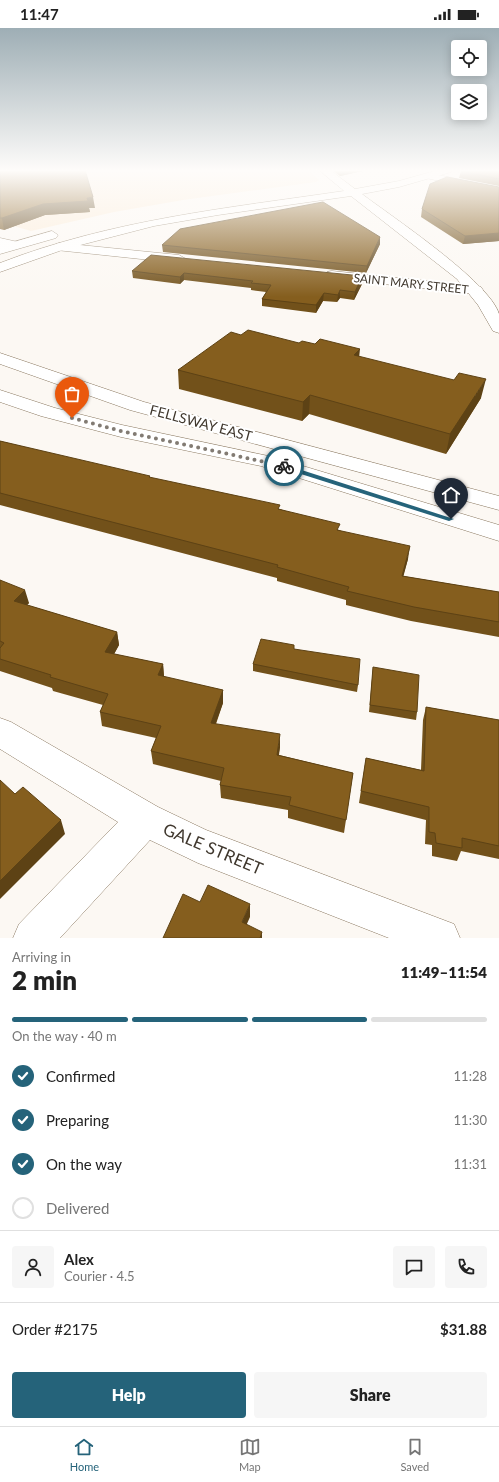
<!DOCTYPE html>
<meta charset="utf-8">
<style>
body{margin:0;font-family:Lato,sans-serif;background:#f6f6f6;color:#222;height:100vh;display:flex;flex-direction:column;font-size:15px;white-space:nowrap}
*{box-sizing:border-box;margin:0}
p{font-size:13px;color:#767676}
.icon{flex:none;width:22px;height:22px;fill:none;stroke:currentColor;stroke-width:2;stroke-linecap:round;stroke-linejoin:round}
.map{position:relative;height:910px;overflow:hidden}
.drawer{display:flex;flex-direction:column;background:#fff;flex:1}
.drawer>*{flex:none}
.fabs{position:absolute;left:451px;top:12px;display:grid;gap:8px}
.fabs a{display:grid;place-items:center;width:36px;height:36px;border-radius:4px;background:#fff;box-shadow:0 2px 10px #0003;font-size:20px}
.pin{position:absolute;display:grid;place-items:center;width:34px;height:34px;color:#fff;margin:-41px -17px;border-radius:50% 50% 50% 0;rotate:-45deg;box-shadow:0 0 4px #0007}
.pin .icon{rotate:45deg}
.courier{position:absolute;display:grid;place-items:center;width:40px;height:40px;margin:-20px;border:3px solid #25637a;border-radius:50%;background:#fff;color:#222;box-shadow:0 1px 5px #0007}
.overview em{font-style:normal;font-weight:800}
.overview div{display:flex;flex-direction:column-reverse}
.overview{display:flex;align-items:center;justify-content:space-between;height:68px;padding:0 12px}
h1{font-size:26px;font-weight:800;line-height:30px}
.bar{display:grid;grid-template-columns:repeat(4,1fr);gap:6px 4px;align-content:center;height:48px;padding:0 12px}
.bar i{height:5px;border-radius:3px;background:#e0e0e0}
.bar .current{background:#25637a}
.bar p{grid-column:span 4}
.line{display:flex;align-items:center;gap:10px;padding:0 12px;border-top:1px solid #e0e0e0}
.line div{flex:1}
.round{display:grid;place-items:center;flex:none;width:42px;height:42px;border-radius:4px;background:#f6f6f6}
ol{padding:0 12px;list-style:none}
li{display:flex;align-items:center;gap:12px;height:44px}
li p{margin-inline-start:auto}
li .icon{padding:4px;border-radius:50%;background:#25637a;color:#fff;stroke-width:4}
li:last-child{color:#767676}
li i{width:22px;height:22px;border:2px solid #e0e0e0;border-radius:50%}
.primary-button{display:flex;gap:8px;margin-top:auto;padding:8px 12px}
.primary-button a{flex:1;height:46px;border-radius:4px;background:#25637a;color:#fff;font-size:16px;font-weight:800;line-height:46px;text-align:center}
.primary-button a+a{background:#f6f6f6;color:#222}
.status{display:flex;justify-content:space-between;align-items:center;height:28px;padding:0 20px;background:#fff;direction:ltr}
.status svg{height:11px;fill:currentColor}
.dock{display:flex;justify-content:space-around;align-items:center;height:56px;border-top:1px solid #e0e0e0;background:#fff;font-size:11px;color:#767676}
.dock a{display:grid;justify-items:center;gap:2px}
.dock .current{color:#25637a}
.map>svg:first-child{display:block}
.built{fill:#fbecd8}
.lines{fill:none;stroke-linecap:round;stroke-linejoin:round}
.minor-casing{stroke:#8a7860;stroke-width:1}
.major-casing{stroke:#8a7860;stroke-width:1}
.minor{fill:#fff;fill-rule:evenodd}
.major{fill:#fff;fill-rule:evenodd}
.wall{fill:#72511a}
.shaded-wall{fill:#5d4215}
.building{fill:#855e1e;stroke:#5d4215}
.route{fill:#25637a}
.done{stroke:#827b73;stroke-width:4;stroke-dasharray:0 7.2}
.labels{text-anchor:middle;stroke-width:4;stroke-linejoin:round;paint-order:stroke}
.far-street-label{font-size:12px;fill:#40382e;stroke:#fff}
.street-label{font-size:14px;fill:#40382e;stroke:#fff}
.near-street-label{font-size:17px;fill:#40382e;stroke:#fff}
</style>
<div class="status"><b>11:47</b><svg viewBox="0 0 49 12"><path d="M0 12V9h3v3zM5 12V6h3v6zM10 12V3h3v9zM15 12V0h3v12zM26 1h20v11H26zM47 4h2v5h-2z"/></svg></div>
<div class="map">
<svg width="499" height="910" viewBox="0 0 499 910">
<rect width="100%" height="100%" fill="#fcf8f3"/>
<path class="built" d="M0,142H308L319,152L316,154L183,172L114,184L31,203L0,194Z"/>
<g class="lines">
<g class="minor-casing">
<path id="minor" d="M429,145L499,160V166L426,150L424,148L426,146Z
M0,210L18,214L20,217L14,221L0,218Z
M60,215L179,227L186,231L179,235L56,222L54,219L56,216Z
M332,243L476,258L481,259L483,262L481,265L476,266L327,250L325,247L327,244Z
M0,690L11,694L158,779L206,802L454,896L460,910H389L198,835L150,812L60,910H13L19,896L118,794L0,721Z"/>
</g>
<g class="major-casing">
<path id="major" d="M319,142H330L355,161L399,153L438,142H453L451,144L399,159L362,166C391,188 490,254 499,286C499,292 499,299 499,305L493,303L478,277L457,251L351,168L218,187L154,198L65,221L0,244V235C111,192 227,180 344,163Z
M52,203L58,207L56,210L0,226V218Z
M0,325L144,374L499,468V482L130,382L0,336Z
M0,362L55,380L122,397L273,429L499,497V513L261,438L121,409L41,388L0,374Z"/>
</g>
<use href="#minor" class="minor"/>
<use href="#major" class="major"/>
</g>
<path class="wall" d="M0,142L95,180H89L90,184L45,187L4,202L0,201Z
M332,142H367L340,148Z
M499,142V158L459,150L461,143Z
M499,159V213L463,216L421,189L422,181Z
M380,216L366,245L163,224L162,217Z
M132,243L362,248V256L354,272L340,270L337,274L323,273L316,285L262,278V271L266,264L251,262V260L184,252L180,256L133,250Z
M241,307L299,315L359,329L481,370L446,426L309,386L302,393L179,361L178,342Z
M0,413L280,481L339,502L408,531L403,548L499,564V609L411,593L346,577V572L277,553V550L0,477Z
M0,552L29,575L27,577L117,604L119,617L114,626L163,636L164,649L223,662V675L216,696L280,719L279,727L353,745L344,805L288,790V782L221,770L220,757L221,753L153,736L151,723L156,710L102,698L100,684L103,677L53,663L52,660L0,643Z
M294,617V621L358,657L357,664L253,643V636Z
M373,639L417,684L416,692L369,684Z
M426,679L499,692V831L461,823L457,833L432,828V817L425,816L426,792L359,775L366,730L421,742L423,692Z"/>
<path class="shaded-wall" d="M341,142H367L340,148Z
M93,169L95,180H89L90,184L45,187L4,202L2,190L43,176Z
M499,205V213L463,216L465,208Z
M380,209V216L366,245L367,238Z
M184,245V252L180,256V249Z
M362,248V256L354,272L355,264Z
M340,262V270L337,274L338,267Z
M324,265L323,273L316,285V277Z
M360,321L358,339L354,327Z
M486,351L481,370L446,426L450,406Z
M310,367L309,386L302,393L303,374Z
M410,518L408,531L400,561L402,548Z
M25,562L29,575L18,586L14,573Z
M117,604L119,617L108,637L105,624Z
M163,636L164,649L158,647Z
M223,662V675L211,708V695Z
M280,706V719L276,740L277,727Z
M61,792L65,806L0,871V853Z
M250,876V889L242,907V894Z
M262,904V910H260Z"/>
<path class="building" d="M0,142H85L93,169L87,170L88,173L43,176L2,190H0Z
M463,142H499V151L461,143Z
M447,149L499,159V205L465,208L422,181L430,156Z
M323,174L380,209L367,238L162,217L180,201Z
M151,227L362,248L355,264L340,262L338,267L324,265L316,277L262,271L271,257L251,255L253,253L184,245L180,249L132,243Z
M248,302L299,315L302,313L315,316L320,311L360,321L354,327L454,352L459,345L486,351L450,406L310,367L303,374L178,342L231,304L241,307Z
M0,413L150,448L149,449L280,477L278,481L340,496L337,502L410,518L402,548L499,564V594L414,579L347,563L349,559L277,539L278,537L0,465Z
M0,552L25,562L14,573L117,604L105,624L163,636L158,647L223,662L211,695L280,706L277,727L353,745L346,792L289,777L291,769L220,757L224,740L151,723L161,698L100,684L108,666L50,649L51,647L0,631V620L4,615L0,613Z
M261,611L294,617V621L360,631L358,657L253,636Z
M373,639L419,647L417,684L370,677Z
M426,679L499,692V818L462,810V820L436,815L435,805L429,804V779L361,763L366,730L424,743Z
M0,752L15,766L23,759L61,792L0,853Z
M208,857L250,876L242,894L262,904L260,910H163L183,866L200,874Z"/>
<linearGradient id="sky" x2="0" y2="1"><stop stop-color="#9eaeb5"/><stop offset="0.53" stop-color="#fefcfa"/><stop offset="1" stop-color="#fefcfa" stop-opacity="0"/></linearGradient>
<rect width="499" height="269" fill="url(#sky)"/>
<path class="route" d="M282,437H286L454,491L449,493L282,440Z"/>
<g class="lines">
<path class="done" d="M72,390L121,403L284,438"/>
</g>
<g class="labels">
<g class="far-street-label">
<text transform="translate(411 256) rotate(6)" y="4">SAINT MARY STREET</text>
</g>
<g class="street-label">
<text transform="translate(201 395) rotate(15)" y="5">FELLSWAY EAST</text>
</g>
<g class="near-street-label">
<text transform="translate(213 821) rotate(23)" y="6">GALE STREET</text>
</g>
</g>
</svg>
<div class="fabs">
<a><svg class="icon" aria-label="locate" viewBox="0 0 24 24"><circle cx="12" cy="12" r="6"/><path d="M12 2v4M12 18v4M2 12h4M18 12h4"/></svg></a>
<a><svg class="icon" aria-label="layers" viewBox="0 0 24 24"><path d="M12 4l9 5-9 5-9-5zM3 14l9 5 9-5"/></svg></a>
</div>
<div class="pin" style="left:72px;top:390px;background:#ea580c"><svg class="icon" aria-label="bag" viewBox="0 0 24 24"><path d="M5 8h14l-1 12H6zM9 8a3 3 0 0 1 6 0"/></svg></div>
<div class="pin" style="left:451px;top:491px;background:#1f2937"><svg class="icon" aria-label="home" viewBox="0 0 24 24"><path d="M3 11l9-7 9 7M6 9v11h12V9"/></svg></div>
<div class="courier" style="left:284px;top:438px"><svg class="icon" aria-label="bike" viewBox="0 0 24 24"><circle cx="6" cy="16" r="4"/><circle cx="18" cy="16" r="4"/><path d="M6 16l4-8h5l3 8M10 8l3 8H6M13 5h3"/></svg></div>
</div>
<section class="drawer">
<div class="overview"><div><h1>2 min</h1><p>Arriving in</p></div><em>11:49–11:54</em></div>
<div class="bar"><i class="current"></i><i class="current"></i><i class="current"></i><i></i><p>On the way · 40 m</p></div>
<ol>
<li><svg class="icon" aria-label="check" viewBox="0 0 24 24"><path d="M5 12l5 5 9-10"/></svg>Confirmed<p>11:28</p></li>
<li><svg class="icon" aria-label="check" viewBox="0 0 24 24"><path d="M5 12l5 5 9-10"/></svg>Preparing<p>11:30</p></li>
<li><svg class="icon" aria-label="check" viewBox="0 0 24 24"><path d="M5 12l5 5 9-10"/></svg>On the way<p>11:31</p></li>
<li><i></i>Delivered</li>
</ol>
<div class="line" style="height:72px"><a class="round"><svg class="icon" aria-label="person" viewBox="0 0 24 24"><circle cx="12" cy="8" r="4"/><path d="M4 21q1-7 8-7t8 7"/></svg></a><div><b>Alex</b><p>Courier · 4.5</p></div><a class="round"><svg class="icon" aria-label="chat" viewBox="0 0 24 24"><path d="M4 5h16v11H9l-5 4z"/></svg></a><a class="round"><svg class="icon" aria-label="phone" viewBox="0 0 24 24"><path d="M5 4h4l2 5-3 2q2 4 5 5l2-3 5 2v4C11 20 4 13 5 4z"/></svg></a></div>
<div class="line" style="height:52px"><div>Order #2175</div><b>$31.88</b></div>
<div class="primary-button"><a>Help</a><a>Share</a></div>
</section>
<nav class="dock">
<a class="current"><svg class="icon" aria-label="home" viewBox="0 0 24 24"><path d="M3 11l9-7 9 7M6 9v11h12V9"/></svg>Home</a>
<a><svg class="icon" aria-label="map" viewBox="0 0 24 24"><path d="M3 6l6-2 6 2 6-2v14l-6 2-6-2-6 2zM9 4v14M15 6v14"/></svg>Map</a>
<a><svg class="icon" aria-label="saved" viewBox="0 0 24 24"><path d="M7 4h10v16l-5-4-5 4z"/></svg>Saved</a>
</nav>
